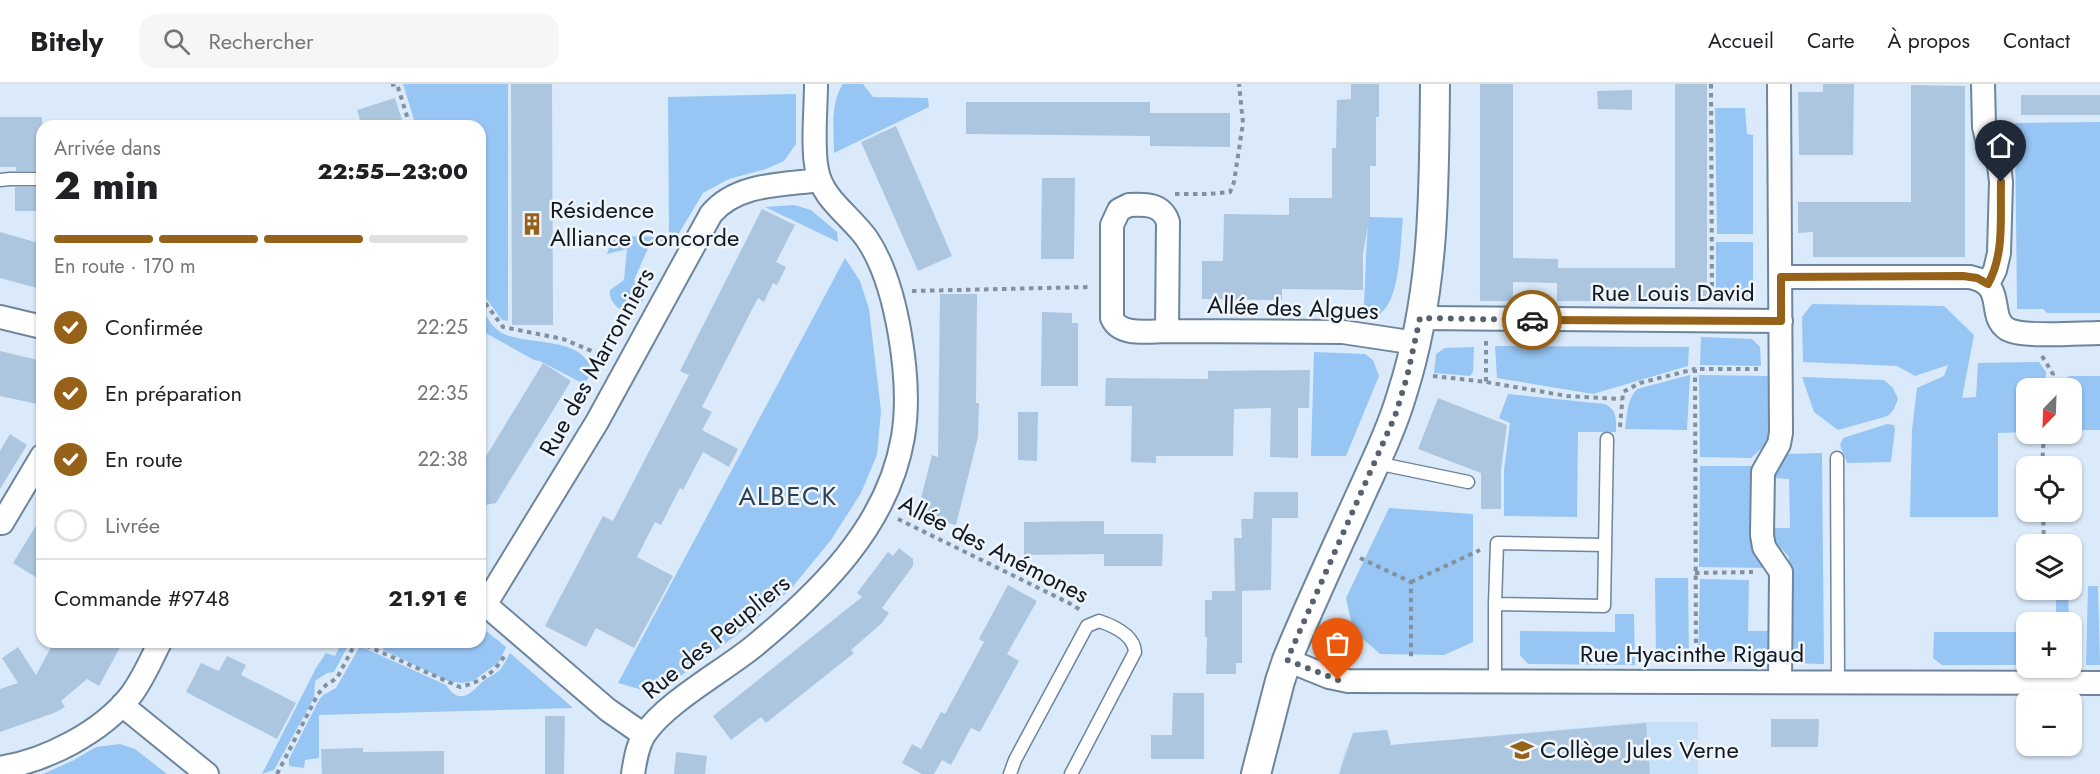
<!DOCTYPE html>
<html lang="fr">
<meta charset="utf-8">
<style>
body{margin:0;font-family:Jost,sans-serif;background:#f6f6f6;color:#202124;height:100vh;display:flex;flex-direction:column;font-size:22px;white-space:nowrap}
*{box-sizing:border-box;margin:0}
p{font-size:20px;color:#757577}
.icon{flex:none;width:33px;height:33px;fill:none;stroke:currentColor;stroke-width:2;stroke-linecap:round;stroke-linejoin:round}
.map{position:relative;flex:1;overflow:hidden}
.sheet{position:absolute;left:36px;top:36px;width:450px;height:528px;display:flex;flex-direction:column;background:#fff;border-radius:18px;box-shadow:0 2px 4px #0004}
.sheet>*{flex:none}
.needle{width:39px;rotate:203deg}
.tools{position:absolute;left:2016px;top:294px;display:grid;gap:12px}
.tools a{display:grid;place-items:center;width:66px;height:66px;border-radius:12px;background:#fff;box-shadow:0 2px 4px #0004;font-size:30px}
.pin{position:absolute;display:grid;place-items:center;width:51px;height:51px;color:#fff;margin:-62px -26px;border-radius:50% 50% 50% 0;rotate:-45deg;box-shadow:0 0 6px #0007}
.pin .icon{rotate:45deg}
.courier{position:absolute;display:grid;place-items:center;width:60px;height:60px;margin:-30px;border:4px solid #966118;border-radius:50%;background:#fff;color:#222;box-shadow:0 2px 8px #0007}
.headline em{font-style:normal;font-weight:800}
.headline div{display:flex;flex-direction:column-reverse}
.headline{display:flex;align-items:center;justify-content:space-between;height:102px;padding:0 18px}
h1{font-size:39px;font-weight:800;line-height:45px}
.bar{display:grid;grid-template-columns:repeat(4,1fr);gap:9px 6px;align-content:center;height:72px;padding:0 18px}
.bar i{height:8px;border-radius:4px;background:#e0e0e0}
.bar .selected{background:#966118}
.bar p{grid-column:span 4}
.line{display:flex;align-items:center;gap:15px;padding:0 18px;border-top:2px solid #e0e0e0}
.line div{flex:1}
ol{padding:0 18px;list-style:none}
li{display:flex;align-items:center;gap:18px;height:66px}
li p{margin-inline-start:auto}
li .icon{padding:6px;border-radius:50%;background:#966118;color:#fff;stroke-width:4}
li:last-child{color:#757577}
li i{width:33px;height:33px;border:3px solid #e0e0e0;border-radius:50%}
header{display:flex;align-items:center;gap:36px;box-sizing:border-box;height:84px;padding:0 30px;background:#fff;border-bottom:2px solid #e0e0e0}
header strong{font-size:28px}
nav{display:flex;gap:33px;margin-inline-start:auto;font-size:21px}
.search{width:420px;height:54px;background:#f6f6f6;display:flex;align-items:center;gap:15px;box-sizing:border-box;padding:0 21px;border-radius:18px;color:#757577;font-size:22px}
.map>svg:first-child{display:block}
.built{fill:#c6e0f9}
.green{fill:#97c6f4}
.building{fill:#acc6e0}
.lines{fill:none;stroke-linecap:round;stroke-linejoin:round}
.service-casing{stroke:#6d859d;stroke-width:15}
.minor-casing{stroke:#6d859d;stroke-width:26}
.tertiary-casing{stroke:#6d859d;stroke-width:32}
.path{stroke:#83909d;stroke-width:4;stroke-dasharray:4.5 4.5;stroke-linecap:butt}
.service{stroke:#fff;stroke-width:12}
.minor{stroke:#fff;stroke-width:22}
.tertiary{stroke:#fff;stroke-width:28}
.done{stroke:#57626e;stroke-width:6;stroke-dasharray:0 10.8}
.route{stroke:#966118;stroke-width:8}
.labels{text-anchor:middle;stroke-width:5;stroke-linejoin:round;paint-order:stroke}
.poi-label{font-size:24px;fill:#101922;stroke:#f0f5fb;text-anchor:start}
.street-label{font-size:24px;fill:#101922;stroke:#f0f5fb}
.neighbourhood-label{font-size:26px;letter-spacing:1.5px;fill:#2b4055;stroke:#f0f5fb}
</style>
<header>
<strong>Bitely</strong>
<div class="search"><svg class="icon" aria-label="search" viewBox="0 0 24 24"><circle cx="10" cy="10" r="6"/><path d="M15 15l6 6"/></svg>Rechercher</div>
<nav><a>Accueil</a><a>Carte</a><a>À propos</a><a>Contact</a></nav>
</header>
<div class="map">
<svg width="2100" height="690" viewBox="0 0 2100 690">
<rect width="100%" height="100%" fill="#daeafa"/>
<path class="built" d="M1645,638H1698V690H1339L1344,671L1353,649L1387,646L1391,661Z"/>
<path class="green" d="M403,0H508V237L502,236L480,206V42H416Z
M843,0H863L873,13L928,14L929,23L834,69C834,46 830,19 843,0Z
M796,10V60L784,77L766,85L729,95L703,109L672,161L650,160L634,196L643,201C646,213 643,219 635,227L620,225C613,220 609,214 610,206L624,196L627,165L607,170L610,161L617,152L669,153L668,13Z
M1715,24H1745L1747,50L1753,51V150H1717Z
M2100,38V229H2047L2043,225H2017L2015,39Z
M794,121L811,126L837,148L838,158L765,123Z
M1369,133L1403,134C1400,159 1401,212 1381,229C1378,231 1372,233 1369,235L1363,233C1366,200 1365,167 1369,133Z
M1716,158H1753V216L1716,217Z
M845,174L860,197L869,225L881,327L877,371L861,409L831,456L790,506L738,550L664,604L646,607L618,599Z
M1812,220L1944,222L1974,251L1962,314L1976,313L1978,279L2039,278L2046,288L2045,304H2026V348L1998,349V433H1910L1912,346L1917,304L1944,292L1948,281L1915,292L1897,282L1803,278L1802,233Z
M480,223C488,233 492,245 504,250C530,262 586,252 592,289L584,300L540,277L534,276L482,247L480,246Z
M1701,253L1752,255L1760,263L1761,282L1700,281Z
M1495,262L1689,263L1688,282L1593,310L1497,294Z
M1474,263L1473,288L1470,292L1434,289L1436,270L1445,264Z
M1314,268L1365,270L1373,276L1379,292L1346,372H1311Z
M1690,291L1687,346L1625,345C1627,330 1627,316 1637,305Z
M1699,291L1770,292L1771,356L1751,374L1700,373Z
M2070,292H2100V346H2072V304H2056L2060,297Z
M1802,293L1884,296L1893,304L1898,315L1894,325L1888,332L1838,346L1814,328Z
M1508,310L1605,320C1617,326 1616,334 1616,348H1578L1577,433L1504,432V386L1510,339L1499,334Z
M1887,340L1894,341L1895,345L1891,378L1847,379L1840,361L1843,354Z
M1822,369L1824,580L1789,579V473L1773,455V444H1790L1789,395L1773,394L1772,385L1788,370Z
M1700,382H1752L1751,466L1769,484L1699,483Z
M1389,424L1473,430V558L1444,571L1380,570L1353,546L1346,514Z
M1655,494H1688L1689,573L1656,574Z
M1700,495L1749,496L1748,547H1770L1769,578L1698,577Z
M2088,502H2098L2100,581H2086Z
M2056,506H2068L2069,538H2036V530H2056Z
M1615,530H1634L1635,581L1528,580L1520,571V547L1615,548Z
M480,542L506,563L499,578L473,597L461,599L448,597L383,566L384,558H480Z
M1934,548H2026V581H1942L1933,574Z
M342,558H350L334,588L327,589L315,597L314,614L274,686L262,690L316,584L326,569L335,572Z
M360,562L446,601C458,619 468,613 480,600C486,594 494,591 500,586C504,581 507,574 510,569L573,624L319,631V674L305,676L304,684L289,682V675L319,616L323,611L336,604Z
M120,660L135,665L167,690H43L74,676L96,663Z"/>
<path class="building" d="M511,0H552L553,241H512Z
M1351,0H1379V33H1376V82H1370V132L1363,169V206L1282,205V216L1202,215V177H1223L1224,130L1289,131V114H1332V64H1336L1337,16L1351,15Z
M1480,0H1513V174L1558,175V184H1675V0H1707V217H1557V199L1513,198V217H1480Z
M1823,0H1854L1853,71H1799L1798,8H1823Z
M1911,1L1965,2V173H1813V148L1798,149V118H1911Z
M1632,6V26L1598,25L1597,7Z
M2021,11H2100V31H2021Z
M395,14L404,42H362L357,26Z
M966,18H1150V29H1230V63L1150,62V52L966,50Z
M0,33H42V87H16V83H0Z
M896,42L952,172L918,187L861,58Z
M1042,94H1075L1074,175H1041Z
M15,103H42V127H15Z
M762,125L795,141L776,178L786,183L777,201L773,199L764,218L758,214L702,323L712,328L702,346L738,365L729,383L703,368L683,406L680,404L661,441L655,438L637,473L673,492L634,564L596,544L586,563L545,542L603,432L613,437L669,329L689,291L680,287Z
M0,148L42,160V184L37,204L0,194Z
M940,210H977L976,319H979L978,353L956,441L923,433L926,423L919,422L932,371L938,373Z
M1042,228L1072,229V239H1078V302H1041Z
M0,267L42,277V321L0,312Z
M543,279L571,297L496,419L480,422V382Z
M1310,286L1309,324H1298V374L1270,373L1271,324L1234,325L1233,372H1156V379L1131,378L1132,322H1105L1106,294L1208,295V287Z
M1438,314L1507,341L1501,386V425H1481V389L1418,365Z
M1018,328H1038L1037,377L1018,376Z
M10,350L27,361L0,405V367Z
M1254,408H1298V434H1272L1271,506L1242,507V579H1236V590H1206L1207,553H1205V516H1212V507H1235L1234,454H1242L1241,435H1253Z
M42,432V497L13,479Z
M1104,437V450H1163L1162,482H1104V470L1024,471V438Z
M899,464L913,475V482L882,524L889,529L882,539L851,566L854,569L766,639L761,633L731,656L713,632L862,513L857,509L888,468L893,472Z
M1008,501L1037,517L1007,570L1019,577L980,648L971,644L951,681L942,676L934,690H922L902,679L912,660L921,665L941,628L945,630L984,558L979,555Z
M54,558H123L99,602L87,595L61,617L65,623L54,629L0,648V605L18,599L2,574L18,563L36,591Z
M227,572L246,581L241,591L296,619L277,655L186,608L201,579L219,587Z
M1173,609H1204V675H1151V651H1172Z
M545,632H565L564,690H545Z
M1771,635H1819L1818,663H1771Z
M1646,639L1650,690H1339L1353,649L1387,646L1391,661Z
M363,664V668L444,667V690H322L321,665Z
M676,668L707,672L705,690H674Z"/>
<g class="lines">
<g class="service-casing">
<path id="service" d="M0,96L10,95H42
M1837,374L1838,598
M1376,379L1468,398
M1495,520L1497,459L1605,461
M1495,596V520L1604,522L1607,355
M1010,690L1015,676L1087,542L1099,537C1114,542 1134,551 1135,568L1071,690"/>
</g>
<g class="minor-casing">
<path id="minor" d="M1779,0L1781,349L1779,360L1763,388L1762,451L1764,463L1781,488L1780,598
M1983,0L1984,43L1987,55L1999,81L2001,98L1999,169L1995,186L1988,200
M1129,121C1146,120 1162,120 1168,138L1167,247C1150,247 1120,253 1112,234V141L1119,126Z
M1781,193H1970C2008,201 1986,231 2007,245C2022,254 2080,249 2100,249
M0,233L42,243
M1421,234L1781,237
M1167,247L1343,248L1416,259
M2,439L42,372
M480,516L608,626L644,651
M485,521L597,338L711,130C737,99 782,101 820,96
M1287,576L1329,593L1348,597L2100,599
M122,621L207,690
M0,684C46,677 102,648 131,611C143,595 151,576 160,558
M633,690C635,677 637,663 644,651C665,619 722,588 753,563C820,508 888,442 903,353C912,299 898,201 867,155C851,132 822,115 817,86C812,64 816,24 816,0"/>
</g>
<g class="tertiary-casing">
<path id="tertiary" d="M1256,690L1280,597L1287,576C1310,520 1336,465 1361,410C1376,377 1392,344 1402,310C1435,207 1434,107 1435,0"/>
</g>
<path class="path" d="M1711,0L1712,215
M391,1L397,0L410,42
M1175,110H1209L1230,108L1234,98L1243,39L1239,0
M912,207L1090,203
M480,212L503,243L563,255L608,274
M1486,257V298
M2042,272L2053,290L2051,304
M1433,292L1486,298L1567,312L1622,315
M1620,343L1623,308L1640,299L1695,285
M2042,382L2044,350
M2043,428L2044,460
M898,435L1069,519L1082,527
M1360,474L1411,498V575
M1695,489L1753,488
M2072,491H2075
M1411,498L1480,466
M358,558L460,603C481,598 496,588 506,569
M1696,577L1695,285H1758
M277,690L318,610L326,601L337,594L356,558"/>
<use href="#service" class="service"/>
<use href="#minor" class="minor"/>
<use href="#tertiary" class="tertiary"/>
</g>
<g class="lines">
<path class="done" d="M1338,596L1287,576L1395,332L1407,293L1420,234L1532,236"/>
<path class="route" d="M1532,236L1781,237V193L1963,192L1977,194L1988,200C2005,169 2000,132 2001,98"/>
</g>
<defs>
<g id="building-bare" transform="scale(1.8)"><path d="M-4-6H4V6H1V3H-1V6H-4ZM-2.5-4.3h1.7v1.8h-1.7ZM.8-4.3h1.7v1.8H.8ZM-2.5-1h1.7V.8h-1.7ZM.8-1h1.7V.8H.8Z" fill="#966118" stroke="#f0f5fb" stroke-width="2.5" paint-order="stroke"/></g>
<g id="school-bare" transform="scale(1.8)"><path d="M0-5L7-2L0 1L-7-2ZM-4 1L0 2.5L4 1V4Q0 6-4 4Z" fill="#966118" stroke="#f0f5fb" stroke-width="2.5" paint-order="stroke"/></g>
</defs>
<g fill-rule="evenodd">
<use href="#building-bare" x="532" y="140"/>
<use href="#school-bare" x="1522" y="666"/>
</g>
<g class="labels">
<g class="poi-label">
<text x="550" y="134">Résidence<tspan x="550" dy="28">Alliance Concorde</tspan></text>
<text x="1540" y="674">Collège Jules Verne</text>
</g>
<g class="street-label">
<text x="1673" y="217">Rue Louis David</text>
<text transform="translate(1293 224) rotate(2)" y="8">Allée des Algues</text>
<text transform="translate(597 278) rotate(-61)" y="8">Rue des Marronniers</text>
<text transform="translate(994 465) rotate(27)" y="8">Allée des Anémones</text>
<text transform="translate(716 553) rotate(-39)" y="8">Rue des Peupliers</text>
<text x="1692" y="578">Rue Hyacinthe Rigaud</text>
</g>
<g class="neighbourhood-label">
<text x="788" y="421">ALBECK</text>
</g>
</g>
</svg>
<div class="tools">
<a><svg class="needle" viewBox="-14 -14 28 28"><path d="M0-13l5 13h-10z" fill="#e53935"/><path d="M0 13l5-13h-10z" fill="#757577"/></svg></a>
<a><svg class="icon" aria-label="locate" viewBox="0 0 24 24"><circle cx="12" cy="12" r="6"/><path d="M12 2v4M12 18v4M2 12h4M18 12h4"/></svg></a>
<a><svg class="icon" aria-label="layers" viewBox="0 0 24 24"><path d="M12 4l9 5-9 5-9-5zM3 14l9 5 9-5"/></svg></a>
<a>+</a>
<a>−</a>
</div>
<div class="pin" style="left:1338px;top:596px;background:#ea580c"><svg class="icon" aria-label="bag" viewBox="0 0 24 24"><path d="M5 8h14l-1 12H6zM9 8a3 3 0 0 1 6 0"/></svg></div>
<div class="pin" style="left:2001px;top:98px;background:#1f2937"><svg class="icon" aria-label="home" viewBox="0 0 24 24"><path d="M3 11l9-7 9 7M6 9v11h12V9"/></svg></div>
<div class="courier" style="left:1532px;top:236px"><svg class="icon" aria-label="car" viewBox="0 0 24 24"><path d="M5 17H2v-5l4-1 3-4h7l3 4 3 1v5h-3M9 17h6M6 11h13"/><circle cx="7" cy="17" r="2"/><circle cx="17" cy="17" r="2"/></svg></div>
<section class="sheet">
<div class="headline"><div><h1>2 min</h1><p>Arrivée dans</p></div><em>22:55–23:00</em></div>
<div class="bar"><i class="selected"></i><i class="selected"></i><i class="selected"></i><i></i><p>En route · 170 m</p></div>
<ol>
<li><svg class="icon" aria-label="check" viewBox="0 0 24 24"><path d="M5 12l5 5 9-10"/></svg>Confirmée<p>22:25</p></li>
<li><svg class="icon" aria-label="check" viewBox="0 0 24 24"><path d="M5 12l5 5 9-10"/></svg>En préparation<p>22:35</p></li>
<li><svg class="icon" aria-label="check" viewBox="0 0 24 24"><path d="M5 12l5 5 9-10"/></svg>En route<p>22:38</p></li>
<li><i></i>Livrée</li>
</ol>
<div class="line" style="height:78px"><div>Commande #9748</div><b>21.91 €</b></div>
</section>
</div>
